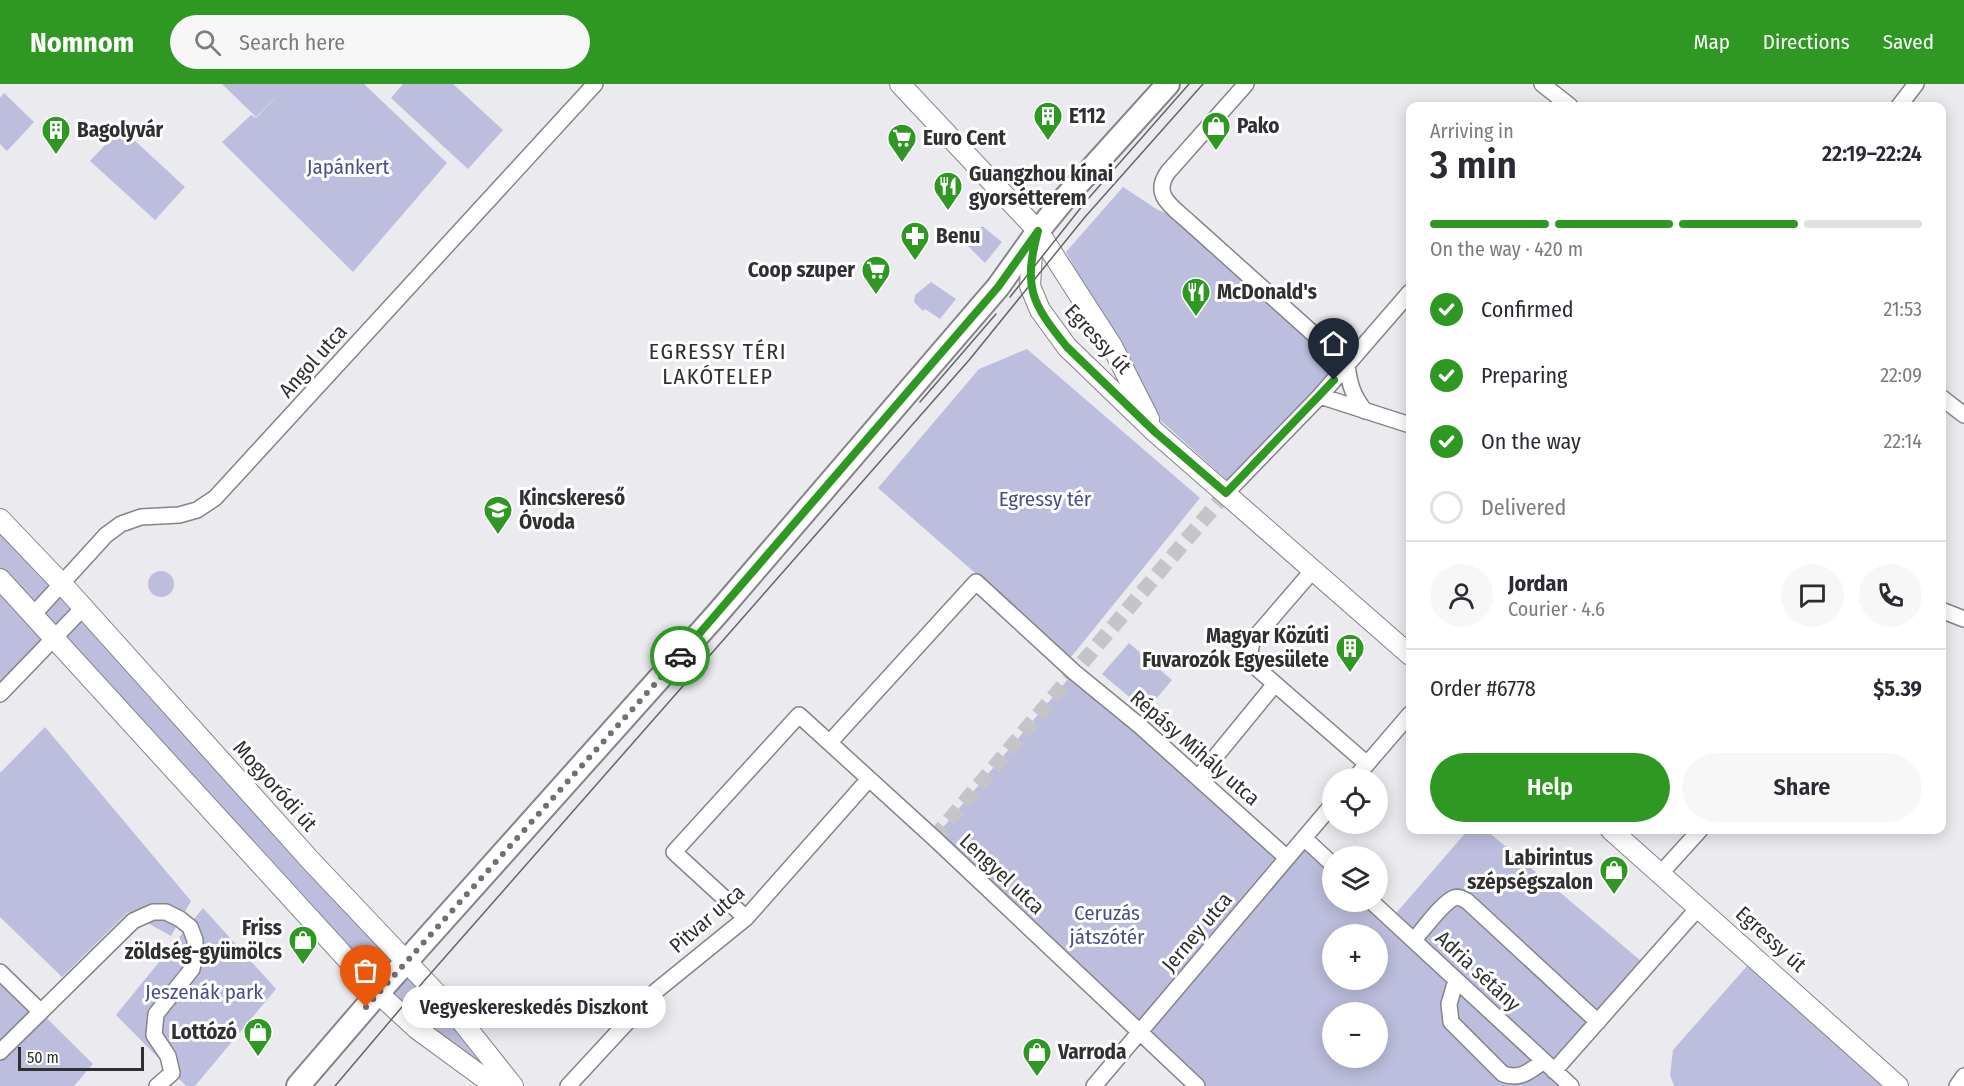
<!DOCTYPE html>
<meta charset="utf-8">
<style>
body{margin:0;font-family:"Fira Sans Condensed",sans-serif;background:#f7f7f7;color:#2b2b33;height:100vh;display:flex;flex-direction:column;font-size:22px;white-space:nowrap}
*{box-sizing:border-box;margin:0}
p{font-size:20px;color:#7c7c81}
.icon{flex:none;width:33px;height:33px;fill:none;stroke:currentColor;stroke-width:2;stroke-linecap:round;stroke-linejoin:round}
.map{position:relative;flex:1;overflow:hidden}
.sheet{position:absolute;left:1406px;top:18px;width:540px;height:732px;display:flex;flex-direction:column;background:#fff;border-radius:12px;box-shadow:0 3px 15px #0003}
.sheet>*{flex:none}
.buttons{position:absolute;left:1322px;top:684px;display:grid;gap:12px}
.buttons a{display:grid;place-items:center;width:66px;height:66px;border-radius:50%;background:#fff;box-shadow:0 3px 15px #0003;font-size:30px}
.scale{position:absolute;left:18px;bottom:15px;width:126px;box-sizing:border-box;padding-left:6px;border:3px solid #303032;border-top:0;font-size:16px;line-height:21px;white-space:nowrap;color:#303032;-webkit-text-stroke:4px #fff;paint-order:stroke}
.pin{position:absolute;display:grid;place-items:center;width:51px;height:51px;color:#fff;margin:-62px -26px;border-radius:50% 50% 50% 0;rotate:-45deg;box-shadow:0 0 6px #0007}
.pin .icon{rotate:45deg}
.courier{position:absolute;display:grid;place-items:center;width:60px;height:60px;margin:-30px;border:4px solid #2e9823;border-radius:50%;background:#fff;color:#222;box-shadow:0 2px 8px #0007}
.bubble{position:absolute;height:42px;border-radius:21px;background:#fff;box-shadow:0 3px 15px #0003;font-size:20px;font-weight:600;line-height:42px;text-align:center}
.summary em{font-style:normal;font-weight:600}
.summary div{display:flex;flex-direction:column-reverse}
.summary{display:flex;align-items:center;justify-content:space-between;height:102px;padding:0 24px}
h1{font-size:39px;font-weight:600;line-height:45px}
.bar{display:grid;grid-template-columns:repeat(4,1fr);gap:9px 6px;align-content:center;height:72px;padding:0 24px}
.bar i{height:8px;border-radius:4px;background:#e1e1e2}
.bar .current{background:#2e9823}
.bar p{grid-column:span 4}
.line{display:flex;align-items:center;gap:15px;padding:0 24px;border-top:2px solid #e1e1e2}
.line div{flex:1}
.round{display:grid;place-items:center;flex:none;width:63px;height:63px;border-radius:32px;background:#f7f7f7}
ol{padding:0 24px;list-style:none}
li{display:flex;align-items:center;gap:18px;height:66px}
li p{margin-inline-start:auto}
li .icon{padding:6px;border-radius:50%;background:#2e9823;color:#fff;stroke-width:4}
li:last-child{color:#7c7c81}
li i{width:33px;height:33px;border:3px solid #e1e1e2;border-radius:50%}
.primary-button{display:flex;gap:12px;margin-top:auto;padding:12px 24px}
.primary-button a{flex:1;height:69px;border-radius:36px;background:#2e9823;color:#fff;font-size:24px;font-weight:600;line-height:69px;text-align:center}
.primary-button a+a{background:#f7f7f7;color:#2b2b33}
header{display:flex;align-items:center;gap:36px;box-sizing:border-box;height:84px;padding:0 30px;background:#2e9823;color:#fff}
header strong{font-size:28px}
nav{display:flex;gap:33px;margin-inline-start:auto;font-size:21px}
.search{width:420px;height:54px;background:#f7f7f7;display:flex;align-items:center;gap:15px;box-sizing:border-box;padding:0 21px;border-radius:33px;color:#7c7c81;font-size:22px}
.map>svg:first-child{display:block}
.green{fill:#bdbedd;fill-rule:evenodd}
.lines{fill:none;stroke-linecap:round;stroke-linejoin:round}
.minor-tunnel{stroke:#c5c5c9;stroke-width:15;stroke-dasharray:15 8;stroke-linecap:butt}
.minor-casing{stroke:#848489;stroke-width:18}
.tertiary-casing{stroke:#848489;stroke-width:22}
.secondary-casing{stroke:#848489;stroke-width:26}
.minor{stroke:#fff;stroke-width:15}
.tertiary{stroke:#fff;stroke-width:20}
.secondary{stroke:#fff;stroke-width:22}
.tram{stroke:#656568;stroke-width:1.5}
.done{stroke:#717174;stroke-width:6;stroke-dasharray:0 10.8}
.route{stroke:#2e9823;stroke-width:8}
.labels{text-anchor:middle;stroke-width:6;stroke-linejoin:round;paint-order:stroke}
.poi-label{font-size:21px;font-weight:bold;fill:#303032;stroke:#fff;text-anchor:start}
.park-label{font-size:21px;fill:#4f4c8a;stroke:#fff}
.street-label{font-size:21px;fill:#303032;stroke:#fff}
.neighbourhood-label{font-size:22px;letter-spacing:1.5px;fill:#303032;stroke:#fff}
</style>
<header>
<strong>Nomnom</strong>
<div class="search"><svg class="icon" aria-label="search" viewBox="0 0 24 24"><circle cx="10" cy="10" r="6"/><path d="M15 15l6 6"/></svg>Search here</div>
<nav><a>Map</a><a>Directions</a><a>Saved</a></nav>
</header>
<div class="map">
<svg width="1964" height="1002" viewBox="0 0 1964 1002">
<rect width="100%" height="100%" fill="#eaeaef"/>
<path class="green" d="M222,0H364L447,79L353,188L222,58L251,31L256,34L279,10L256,33Z
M403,0H453L503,46L468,85L391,14Z
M4,9L34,38L7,67L0,60V14Z
M121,44L185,103L155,136L90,77Z
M1123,103L1158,126L1190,139L1347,280L1239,407L1159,335L1066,168Z
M982,142L1002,158L985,179L966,160Z
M931,198L956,215L940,235L925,225L923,227L914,218L915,211Z
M1027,265L1200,414L1071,573L878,404L979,285Z
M0,435L513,1002L417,945L0,495Z
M148 500a13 13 0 1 1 26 0a13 13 0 1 1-26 0Z
M0,505L47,556L0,604Z
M1129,559L1172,596L1146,627L1102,590Z
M1074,588L1286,773L1304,754L1332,780V818H1372L1391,835L1468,746H1486L1647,882L1555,986L1572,1002H1198L934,754ZM1332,850H1377V896H1332ZM1332,928H1377V974H1332Z
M45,643L191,817L171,852L128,828L62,893L0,833V689Z
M203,824L276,905L195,1002H186L116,931Z
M1755,873L1898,1002H1674L1670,991L1673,966Z
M0,888L93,980L74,1002H0Z"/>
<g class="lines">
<path class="minor-tunnel" d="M934,754L1226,409"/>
<g class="minor-casing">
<path id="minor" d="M1246,0L1168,88C1151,112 1173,123 1190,139L1347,280C1349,300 1353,312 1365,327
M1542,0L1570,22
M1899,22L1916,0
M1320,312L1410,341
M1941,313L1964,331
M1226,409L1320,312L1410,208
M1313,486L1252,557L1250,569L1251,579L1367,680
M1941,526L1964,535
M33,531L106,451L121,440L141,433L179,431L197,426L215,414L595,0
M0,610L83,524
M830,658L976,498L1074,588L1140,642L1286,773
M1198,694L1275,600
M1355,694L1410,630
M1304,754L1332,780
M1661,789L1700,746
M1372,818L1571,1002
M746,834L674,768L799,631L934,754L1197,1002
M1414,856C1423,846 1442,819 1454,814C1459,812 1463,815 1467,817L1598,938
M0,888L41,928
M1456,896L1449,920L1451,938L1503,990C1522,996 1529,987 1544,977
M0,968L133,837L153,828H166L180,835L190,843L195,856V871L192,885L156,930L154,951L168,972L172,989L157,1002
M1554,987L1699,823
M568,1002L656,907L746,834L869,695
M1094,1002L1332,721
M1957,1002L1964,992"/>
</g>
<g class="tertiary-casing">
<path id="tertiary" d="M900,0L1038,147L1112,262L1149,335
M1036,152L1032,169L1030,202L1040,226L1067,263L1155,348L1410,571
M0,435L63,501L311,777L455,929L513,1002
M0,495L378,909L417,945L495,1002
M1611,746L1898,1002"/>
</g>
<g class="secondary-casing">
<path id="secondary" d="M298,1002L378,909L717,530L998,203L1038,147L1065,114L1168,0"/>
</g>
<use href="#minor" class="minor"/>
<use href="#tertiary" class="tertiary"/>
<use href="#secondary" class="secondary"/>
<path class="tram" d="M1010,213L1087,116L1189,0
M920,318L996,230
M335,1002L424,897L970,275L1085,133L1203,0"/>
</g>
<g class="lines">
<path class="done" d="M366,923L680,572"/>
<path class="route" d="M680,572L998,203L1038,147C1023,203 1031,219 1067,263L1155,348L1226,409L1334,296"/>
</g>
<defs>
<g id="building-pin" transform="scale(1.5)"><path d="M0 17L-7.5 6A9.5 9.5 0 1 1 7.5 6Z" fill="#2e9823" stroke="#fff"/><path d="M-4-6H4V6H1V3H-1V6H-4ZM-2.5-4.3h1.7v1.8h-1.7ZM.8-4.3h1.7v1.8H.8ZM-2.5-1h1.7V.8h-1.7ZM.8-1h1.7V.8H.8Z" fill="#fff"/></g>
<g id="shop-pin" transform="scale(1.5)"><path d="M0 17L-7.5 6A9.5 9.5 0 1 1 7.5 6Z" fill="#2e9823" stroke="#fff"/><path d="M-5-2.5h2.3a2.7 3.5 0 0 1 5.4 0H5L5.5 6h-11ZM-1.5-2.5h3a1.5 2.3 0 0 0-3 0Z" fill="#fff"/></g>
<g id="supermarket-pin" transform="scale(1.5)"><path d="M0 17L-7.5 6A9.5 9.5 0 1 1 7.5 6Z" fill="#2e9823" stroke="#fff"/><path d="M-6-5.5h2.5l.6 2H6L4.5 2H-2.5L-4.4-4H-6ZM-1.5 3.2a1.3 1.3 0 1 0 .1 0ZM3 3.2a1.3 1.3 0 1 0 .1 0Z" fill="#fff"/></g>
<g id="restaurant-pin" transform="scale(1.5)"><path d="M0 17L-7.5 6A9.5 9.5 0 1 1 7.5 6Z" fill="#2e9823" stroke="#fff"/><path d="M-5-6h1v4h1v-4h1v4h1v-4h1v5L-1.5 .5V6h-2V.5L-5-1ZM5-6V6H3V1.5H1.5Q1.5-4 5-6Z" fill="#fff"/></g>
<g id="pharmacy-pin" transform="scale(1.5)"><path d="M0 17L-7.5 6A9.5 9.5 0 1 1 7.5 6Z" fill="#2e9823" stroke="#fff"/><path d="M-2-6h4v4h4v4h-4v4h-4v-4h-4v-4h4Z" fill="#fff"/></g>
<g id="school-pin" transform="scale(1.5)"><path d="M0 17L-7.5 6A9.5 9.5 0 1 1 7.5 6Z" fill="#2e9823" stroke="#fff"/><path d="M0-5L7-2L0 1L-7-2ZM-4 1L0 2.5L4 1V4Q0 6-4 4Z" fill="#fff"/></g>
</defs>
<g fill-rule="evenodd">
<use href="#building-pin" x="1048" y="32"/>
<use href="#shop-pin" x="1216" y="42"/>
<use href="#building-pin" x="56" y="46"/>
<use href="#supermarket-pin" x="902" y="54"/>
<use href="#restaurant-pin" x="948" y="102"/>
<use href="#pharmacy-pin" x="915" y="152"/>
<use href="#supermarket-pin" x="876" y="186"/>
<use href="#restaurant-pin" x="1196" y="208"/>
<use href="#school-pin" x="498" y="426"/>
<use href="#building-pin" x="1350" y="564"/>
<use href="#shop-pin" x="1614" y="786"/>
<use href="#shop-pin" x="303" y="856"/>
<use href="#shop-pin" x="258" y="948"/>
<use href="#shop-pin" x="1037" y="968"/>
</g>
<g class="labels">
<g class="poi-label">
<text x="1069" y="39">E112</text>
<text x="1237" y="49">Pako</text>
<text x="77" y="53">Bagolyvár</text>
<text x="923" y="61">Euro Cent</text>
<text x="969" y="97">Guangzhou kínai<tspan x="969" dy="24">gyorsétterem</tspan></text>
<text x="936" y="159">Benu</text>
<text x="855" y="193" text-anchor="end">Coop szuper</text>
<text x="1217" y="215">McDonald's</text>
<text x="519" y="421">Kincskereső<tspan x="519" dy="24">Óvoda</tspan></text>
<text x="1329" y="559" text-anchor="end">Magyar Közúti<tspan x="1329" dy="24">Fuvarozók Egyesülete</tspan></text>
<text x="1593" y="781" text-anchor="end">Labirintus<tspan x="1593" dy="24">szépségszalon</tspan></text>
<text x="282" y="851" text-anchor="end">Friss<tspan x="282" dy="24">zöldség-gyümölcs</tspan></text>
<text x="237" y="955" text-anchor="end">Lottózó</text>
<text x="1058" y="975">Varroda</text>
</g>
<g class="park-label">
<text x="348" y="90">Japánkert</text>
<text x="1045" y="422">Egressy tér</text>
<text x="1107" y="836">Ceruzás<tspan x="1107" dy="24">játszótér</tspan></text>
<text x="204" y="915">Jeszenák park</text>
</g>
<g class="street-label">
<text transform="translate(1098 255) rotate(47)" y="7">Egressy út</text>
<text transform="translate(313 277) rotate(-48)" y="7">Angol utca</text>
<text transform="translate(1195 664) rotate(41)" y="7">Répásy Mihály utca</text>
<text transform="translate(275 702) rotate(48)" y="7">Mogyoródi út</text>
<text transform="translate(1002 790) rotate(43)" y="7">Lengyel utca</text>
<text transform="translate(707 835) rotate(-41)" y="7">Pitvar utca</text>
<text transform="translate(1197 848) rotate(-50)" y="7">Jerney utca</text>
<text transform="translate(1771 855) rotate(42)" y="7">Egressy út</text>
<text transform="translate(1478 887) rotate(43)" y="7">Adria sétány</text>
</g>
<g class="neighbourhood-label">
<text x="718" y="275">EGRESSY TÉRI<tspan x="718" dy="25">LAKÓTELEP</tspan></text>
</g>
</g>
</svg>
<div class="buttons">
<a><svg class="icon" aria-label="locate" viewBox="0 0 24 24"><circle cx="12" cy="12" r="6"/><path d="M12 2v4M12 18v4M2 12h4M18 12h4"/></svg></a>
<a><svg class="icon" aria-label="layers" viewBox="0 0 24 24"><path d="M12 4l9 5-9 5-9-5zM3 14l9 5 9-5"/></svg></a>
<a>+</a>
<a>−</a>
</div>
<div class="scale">50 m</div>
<div class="pin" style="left:366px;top:923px;background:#ea580c"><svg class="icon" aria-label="bag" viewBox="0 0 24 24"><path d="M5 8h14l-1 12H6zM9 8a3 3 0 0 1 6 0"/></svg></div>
<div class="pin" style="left:1334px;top:296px;background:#1f2937"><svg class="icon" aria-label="home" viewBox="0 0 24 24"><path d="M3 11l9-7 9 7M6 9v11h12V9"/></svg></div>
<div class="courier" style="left:680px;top:572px"><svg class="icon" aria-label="car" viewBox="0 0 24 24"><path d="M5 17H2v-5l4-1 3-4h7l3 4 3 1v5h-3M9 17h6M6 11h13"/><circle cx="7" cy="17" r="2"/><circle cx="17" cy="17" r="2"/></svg></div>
<div class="bubble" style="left:402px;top:902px;width:264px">Vegyeskereskedés Diszkont</div>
<section class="sheet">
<div class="summary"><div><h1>3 min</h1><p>Arriving in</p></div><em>22:19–22:24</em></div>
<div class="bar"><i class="current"></i><i class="current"></i><i class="current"></i><i></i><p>On the way · 420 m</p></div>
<ol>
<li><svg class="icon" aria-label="check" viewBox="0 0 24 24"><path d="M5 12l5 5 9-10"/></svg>Confirmed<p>21:53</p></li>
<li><svg class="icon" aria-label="check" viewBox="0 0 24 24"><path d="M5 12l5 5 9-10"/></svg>Preparing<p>22:09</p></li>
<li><svg class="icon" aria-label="check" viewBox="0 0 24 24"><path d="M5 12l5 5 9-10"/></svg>On the way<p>22:14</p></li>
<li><i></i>Delivered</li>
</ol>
<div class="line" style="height:108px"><a class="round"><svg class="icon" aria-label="person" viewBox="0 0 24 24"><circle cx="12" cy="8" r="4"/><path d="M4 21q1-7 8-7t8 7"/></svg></a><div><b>Jordan</b><p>Courier · 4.6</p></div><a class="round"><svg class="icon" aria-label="chat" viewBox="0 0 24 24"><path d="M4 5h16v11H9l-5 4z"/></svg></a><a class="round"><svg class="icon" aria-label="phone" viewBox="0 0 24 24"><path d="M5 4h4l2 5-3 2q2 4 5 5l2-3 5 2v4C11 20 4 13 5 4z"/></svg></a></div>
<div class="line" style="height:78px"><div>Order #6778</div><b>$5.39</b></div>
<div class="primary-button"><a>Help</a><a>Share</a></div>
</section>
</div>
